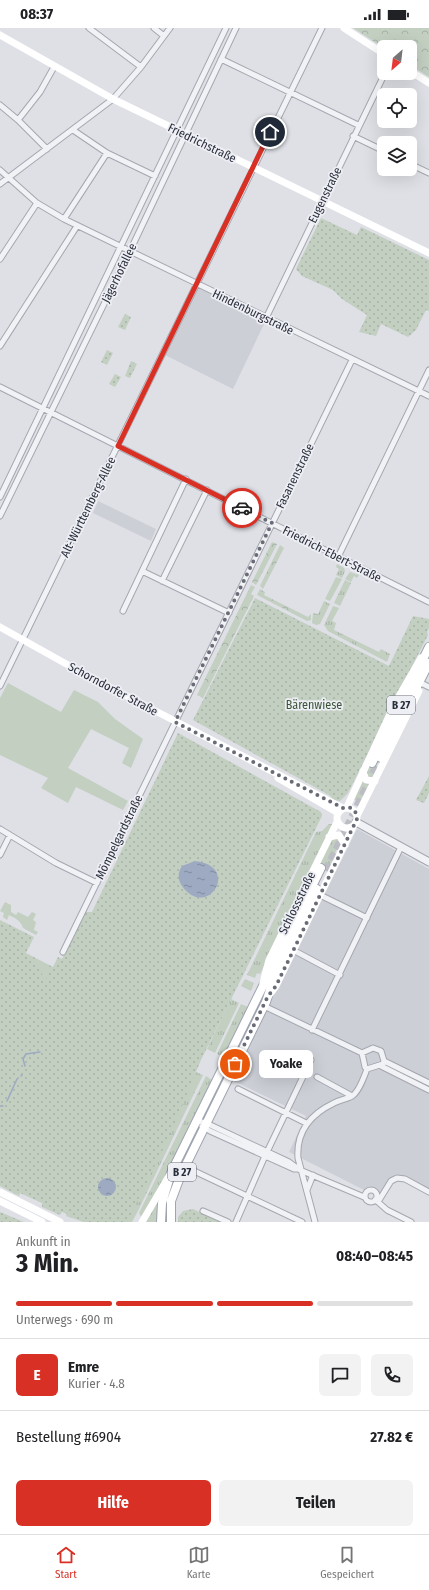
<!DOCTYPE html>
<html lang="de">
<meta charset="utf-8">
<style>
body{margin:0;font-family:"Fira Sans Condensed",sans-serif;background:#f2f2f2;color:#202124;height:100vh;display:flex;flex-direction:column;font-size:15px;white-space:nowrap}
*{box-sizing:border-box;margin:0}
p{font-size:13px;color:#757577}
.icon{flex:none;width:22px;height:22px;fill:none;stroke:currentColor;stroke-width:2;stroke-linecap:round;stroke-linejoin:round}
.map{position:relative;height:1194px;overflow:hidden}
.panel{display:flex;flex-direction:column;background:#fff;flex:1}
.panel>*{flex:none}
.needle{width:26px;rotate:208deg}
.controls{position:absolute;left:377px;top:12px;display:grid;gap:8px}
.controls a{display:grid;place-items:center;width:40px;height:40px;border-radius:6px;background:#fff;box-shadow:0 4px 16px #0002;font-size:20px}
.pin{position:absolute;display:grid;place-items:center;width:34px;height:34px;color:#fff;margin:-17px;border:2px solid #fff;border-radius:50%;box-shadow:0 1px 4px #0007}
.courier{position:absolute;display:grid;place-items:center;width:40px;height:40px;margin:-20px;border:3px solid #d93025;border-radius:50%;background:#fff;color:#222;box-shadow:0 1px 5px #0007}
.bubble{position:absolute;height:28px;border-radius:6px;background:#fff;box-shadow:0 4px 16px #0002;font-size:13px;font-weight:700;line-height:28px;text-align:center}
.head em{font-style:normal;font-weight:700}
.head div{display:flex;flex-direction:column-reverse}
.head{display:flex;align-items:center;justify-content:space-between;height:68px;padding:0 16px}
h1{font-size:26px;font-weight:700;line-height:30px}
.bar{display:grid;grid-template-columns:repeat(4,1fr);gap:6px 4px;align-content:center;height:48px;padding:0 16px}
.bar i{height:5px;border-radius:3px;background:#e0e0e0}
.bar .current{background:#d93025}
.bar p{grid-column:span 4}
.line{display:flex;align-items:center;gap:10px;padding:0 16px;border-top:1px solid #e0e0e0}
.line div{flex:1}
.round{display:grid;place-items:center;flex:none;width:42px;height:42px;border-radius:6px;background:#f2f2f2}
.primary-button{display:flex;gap:8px;margin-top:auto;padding:8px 16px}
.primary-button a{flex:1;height:46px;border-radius:6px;background:#d93025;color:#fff;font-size:16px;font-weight:700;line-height:46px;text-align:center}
.primary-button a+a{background:#f2f2f2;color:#202124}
.status{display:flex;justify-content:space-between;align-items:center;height:28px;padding:0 20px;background:#fff;direction:ltr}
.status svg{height:11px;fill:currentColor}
.dock{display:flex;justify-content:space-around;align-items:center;height:56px;border-top:1px solid #e0e0e0;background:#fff;font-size:11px;color:#757577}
.dock a{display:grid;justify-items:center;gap:2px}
.dock .current{color:#d93025}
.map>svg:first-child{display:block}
.built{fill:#cdcfd7}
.grass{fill:url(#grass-tufts)}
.forest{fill:url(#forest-crowns)}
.park{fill:url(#park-dots)}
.garden{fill:#c2cfc1}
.water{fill:url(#water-ripples)}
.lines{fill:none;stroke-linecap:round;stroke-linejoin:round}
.stream{stroke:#9daac2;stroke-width:1.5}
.primary-tunnel{stroke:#bbbcc4;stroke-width:8;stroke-dasharray:8 4;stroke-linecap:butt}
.minor-casing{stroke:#a5a7af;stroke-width:7}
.tertiary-casing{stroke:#a5a7af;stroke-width:9}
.primary-casing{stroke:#9fa4b0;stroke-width:10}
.minor{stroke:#f1f2f5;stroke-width:5}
.tertiary{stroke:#f1f2f5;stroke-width:7}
.secondary{stroke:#fff;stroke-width:7}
.primary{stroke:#fff;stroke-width:8}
.done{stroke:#696c77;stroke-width:4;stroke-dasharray:0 7.2}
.route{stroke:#d93025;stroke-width:5}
.labels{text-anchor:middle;stroke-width:3.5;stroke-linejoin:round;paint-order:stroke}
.shield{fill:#eeeff4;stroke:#646872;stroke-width:1}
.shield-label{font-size:11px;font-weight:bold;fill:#292e3b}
.street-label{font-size:12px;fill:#292e3b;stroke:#eeeff4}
.park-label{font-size:12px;fill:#3a5538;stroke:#eeeff4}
</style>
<div class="status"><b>08:37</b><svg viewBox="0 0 49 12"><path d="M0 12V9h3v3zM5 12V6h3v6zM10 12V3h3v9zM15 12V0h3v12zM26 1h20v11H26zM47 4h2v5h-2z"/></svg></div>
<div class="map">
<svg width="429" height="1194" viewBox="0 0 429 1194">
<defs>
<pattern id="grass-tufts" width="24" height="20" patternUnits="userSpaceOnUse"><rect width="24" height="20" fill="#c2cfc1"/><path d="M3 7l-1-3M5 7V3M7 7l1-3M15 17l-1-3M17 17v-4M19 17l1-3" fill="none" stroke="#a7b2a7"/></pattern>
<pattern id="forest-crowns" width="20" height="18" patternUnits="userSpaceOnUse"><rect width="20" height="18" fill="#c2cfc1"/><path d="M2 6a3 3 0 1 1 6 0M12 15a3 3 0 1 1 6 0" fill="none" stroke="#a7b2a7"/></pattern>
<pattern id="park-dots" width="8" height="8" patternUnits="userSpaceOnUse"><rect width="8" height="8" fill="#c2cfc1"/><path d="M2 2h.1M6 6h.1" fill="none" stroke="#a7b2a7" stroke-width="1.8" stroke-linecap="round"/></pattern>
<pattern id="water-ripples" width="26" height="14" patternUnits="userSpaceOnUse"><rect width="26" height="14" fill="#9daac2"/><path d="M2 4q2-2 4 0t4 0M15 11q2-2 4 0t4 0" fill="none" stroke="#808b9f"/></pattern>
</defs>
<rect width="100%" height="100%" fill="#dfe0e6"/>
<path class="built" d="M198,259L266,292L233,361L165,327Z
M98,473L156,501L151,513L93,485Z
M357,801L429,841V1163L395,1146L378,1169L375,1162L366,1163L289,1124L306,1088L232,1052Z"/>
<path class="grass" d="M337,536L344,540L345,543L342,550L336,547L339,541L336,539Z
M336,549L342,551L330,573L325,571Z
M345,552L351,555L340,578L334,575Z
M324,573L330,576L320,596L316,597L312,595L313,585L318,586Z
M333,578L339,580L332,593L336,595L334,602L379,624L381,621L390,626L387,634L328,603L324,597Z
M369,734L379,739L373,751L366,748Z
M363,752L371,757L360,775L353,771Z
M329,796H333L260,946L257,945L255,950L247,947L316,804L322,803Z
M336,808L340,815L333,829L329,843L325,841L271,950L263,969L262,968L318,837L332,809Z
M245,951L254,955L251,963L241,958Z
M231,971L239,975L215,1025L207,1021Z
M241,976L248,979L223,1029L217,1026Z
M196,1044L203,1047L138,1183L132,1194H126Z
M206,1048L212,1052L148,1182L142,1190L139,1185Z
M160,1169L158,1194H145Z"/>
<path class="forest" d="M353,0H429V49L410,37V19L384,20Z
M272,514L277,516L256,557L252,554Z
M280,517L284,520L263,561L260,558Z
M350,544L359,547L357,550L354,548L351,554L345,551Z
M251,557L255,559L251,566L254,568L203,670L197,667Z
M260,561L265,564L264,567L308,589L311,586V592L307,593L257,567Z"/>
<path class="park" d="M321,190L357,207L361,199L429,232V283L426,282L416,302L408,309L381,296L376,308L359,304L367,287L342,271L333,262L302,248L296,241Z
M125,286L131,289L125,302L118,299Z
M107,322L113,325L107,337L101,334Z
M131,333L137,336L130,350L125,348Z
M115,346L121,349L115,359L109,356Z
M255,570L389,638L413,588L429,591V600L427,604L428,607L348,765L340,773L334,772L329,767L193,692Z
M178,705L321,784L322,788L201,1032L167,1113L128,1192L126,1194H84L66,1188L67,1186L62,1184L60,1187L42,1179V1175L20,1165L19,1168L0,1158V892L34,909L26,925L53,939L58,929L62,931L86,884H92Z
M429,748V765L424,775L416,772Z
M193,1181L220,1194H178V1189L183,1183Z
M0,1184L24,1194H0Z"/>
<path class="garden" d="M8,655L61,684L74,662L98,674L115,691L143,711L131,740L122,735L129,720L91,701L68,740L128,773L123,782L76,759L68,775L41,760L48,750L0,727V670Z
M5,874L11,877V884L16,887L18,884L28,889L32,884L36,886L33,892L36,894L34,902L38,904L36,907L23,900C21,893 15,890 9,887L7,892L3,889L4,885L0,883Z
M33,930L52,940L45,953L37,935Z"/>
<path class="water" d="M195,833C242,838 207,893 182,858C177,851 178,844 182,838Z
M98 1159a9 9 0 1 1 18 0a9 9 0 1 1-18 0Z"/>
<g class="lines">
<path class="stream" d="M25,1038L23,1031L26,1026L40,1024
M21,1048L22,1047
M7,1073L17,1051
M0,1078H3"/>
<path class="primary-tunnel" d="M326,843L377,738"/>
<g class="minor-casing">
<path id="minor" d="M89,0L141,39
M154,0L164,8
M221,31L358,97
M0,77L18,92L47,121
M18,92L40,64L54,39
M73,102L107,125L155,148
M353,108L384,123
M410,136L429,145
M0,142L37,175L64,191L429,368
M0,156L113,71L141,39L170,0
M64,191L107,125
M0,231L37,175
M266,290L385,45
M0,318L77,198
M0,359L429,574
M0,469L226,0
M0,488L130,223L236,0
M338,529L429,342
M142,543L229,585
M162,553L207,462
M123,583L186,451
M423,656L429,659
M0,658L322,0
M0,801L56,835L97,855
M0,827L10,807
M320,867L367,890
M293,922L340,947
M63,924L352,332
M264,978L362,1025
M312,1002L401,819
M362,1025L373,1020L381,1023L384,1033L383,1036L367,1041
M362,1025L365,1039L367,1041
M384,1033L429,1055
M381,1038L429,1062
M317,1049L352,1068
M238,1061L306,1095
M197,1093L206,1095L289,1134L300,1142L364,1169
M202,1098L210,1103L294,1141H300
M267,1124L311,1032
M192,1142L302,1194
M365 1168a6 6 0 1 1 12 0a6 6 0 1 1-12 0Z
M307,1162L313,1147H311
M375,1172L378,1174L391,1153L397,1150L405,1151L429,1164
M378,1174L387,1182L411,1194
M203,1183L228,1194
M236,1194L265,1128
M315,1194L298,1130C296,1103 311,1086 334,1075C340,1072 347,1071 352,1068C359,1064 364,1049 367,1041"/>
</g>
<g class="tertiary-casing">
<path id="tertiary" d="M356,794L429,834"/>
</g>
<g class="primary-casing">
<path id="primary" d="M381,730L429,635
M372,735L429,619
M161,1194L162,1175L171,1145L321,840
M171,1194V1173L180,1149L266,974L276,944L317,861"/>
</g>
<use href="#minor" class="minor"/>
<use href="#tertiary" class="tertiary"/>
<path class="secondary" d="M344,0L384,26
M0,7L113,71L429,225
M410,43L429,55
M0,599L86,647L343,780
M363,743L366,752L375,753
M278,750L338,785
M347,779L395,675L421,630
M337 790a10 10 0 1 1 20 0a10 10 0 1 1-20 0Z
M357,788L419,663
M329,809L339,807L345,817
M263,955L269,932L337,794
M269,967L276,958L353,799
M0,1164L60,1194
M0,1173L42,1194
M142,1194L169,1148"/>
<use href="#primary" class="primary"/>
</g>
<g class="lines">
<path class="done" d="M235,1036L268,968L276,958L357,791C357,783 351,777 343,780L175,694L272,495L242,480"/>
<path class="route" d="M242,480L118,418L270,104"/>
</g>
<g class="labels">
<g class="shield">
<rect x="387" y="668" width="28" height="18" rx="3"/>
<rect x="168" y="1135" width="28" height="18" rx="3"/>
</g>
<g class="shield-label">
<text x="401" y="681">B 27</text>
<text x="182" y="1148">B 27</text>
</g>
<g class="street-label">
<text transform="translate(202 115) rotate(26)" y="4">Friedrichstraße</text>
<text transform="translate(325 167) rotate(-64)" y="4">Eugenstraße</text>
<text transform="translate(119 245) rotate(-64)" y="4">Jägerhofallee</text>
<text transform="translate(253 284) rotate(26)" y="4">Hindenburgstraße</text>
<text transform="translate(295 448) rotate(-64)" y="4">Fasanenstraße</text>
<text transform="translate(88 479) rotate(-64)" y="4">Alt-Württemberg-Allee</text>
<text transform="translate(332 526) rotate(27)" y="4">Friedrich-Ebert-Straße</text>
<text transform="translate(113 661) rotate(28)" y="4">Schorndorfer Straße</text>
<text transform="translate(119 809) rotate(-64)" y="4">Mömpelgardstraße</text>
<text transform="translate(297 875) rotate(-64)" y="4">Schlossstraße</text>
</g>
<g class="park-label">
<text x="314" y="681">Bärenwiese</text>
</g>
</g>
</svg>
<div class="controls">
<a><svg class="needle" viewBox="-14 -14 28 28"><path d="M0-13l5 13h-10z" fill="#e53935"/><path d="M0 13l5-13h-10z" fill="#757577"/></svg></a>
<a><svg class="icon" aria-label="locate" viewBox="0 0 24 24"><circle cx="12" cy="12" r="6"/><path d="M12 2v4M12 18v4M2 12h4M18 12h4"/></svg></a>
<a><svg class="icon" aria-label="layers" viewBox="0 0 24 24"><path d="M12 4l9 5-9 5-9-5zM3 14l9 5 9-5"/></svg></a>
</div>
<div class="pin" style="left:235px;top:1036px;background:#ea580c"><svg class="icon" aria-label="bag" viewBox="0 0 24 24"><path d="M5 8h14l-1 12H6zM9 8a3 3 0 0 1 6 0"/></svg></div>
<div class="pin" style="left:270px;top:104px;background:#1f2937"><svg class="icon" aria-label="home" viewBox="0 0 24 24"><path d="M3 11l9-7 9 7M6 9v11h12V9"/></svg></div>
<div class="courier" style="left:242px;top:480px"><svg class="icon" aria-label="car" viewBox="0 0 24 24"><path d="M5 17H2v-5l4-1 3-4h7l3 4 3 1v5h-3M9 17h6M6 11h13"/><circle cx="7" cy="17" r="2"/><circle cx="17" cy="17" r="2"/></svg></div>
<div class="bubble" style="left:259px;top:1022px;width:54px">Yoake</div>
</div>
<section class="panel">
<div class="head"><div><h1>3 Min.</h1><p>Ankunft in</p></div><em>08:40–08:45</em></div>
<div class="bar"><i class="current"></i><i class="current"></i><i class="current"></i><i></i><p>Unterwegs · 690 m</p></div>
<div class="line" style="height:72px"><b class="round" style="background:#d93025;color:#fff">E</b><div><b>Emre</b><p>Kurier · 4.8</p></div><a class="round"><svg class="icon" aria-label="chat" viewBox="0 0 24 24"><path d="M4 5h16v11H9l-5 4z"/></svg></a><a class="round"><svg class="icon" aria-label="phone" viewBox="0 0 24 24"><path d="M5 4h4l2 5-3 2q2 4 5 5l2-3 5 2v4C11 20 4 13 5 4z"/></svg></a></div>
<div class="line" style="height:52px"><div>Bestellung #6904</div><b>27.82 €</b></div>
<div class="primary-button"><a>Hilfe</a><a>Teilen</a></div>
</section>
<nav class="dock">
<a class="current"><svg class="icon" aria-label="home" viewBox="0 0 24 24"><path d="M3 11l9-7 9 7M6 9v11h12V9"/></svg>Start</a>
<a><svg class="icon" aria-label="map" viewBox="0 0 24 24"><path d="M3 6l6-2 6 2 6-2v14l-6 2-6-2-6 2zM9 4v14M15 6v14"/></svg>Karte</a>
<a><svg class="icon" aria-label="saved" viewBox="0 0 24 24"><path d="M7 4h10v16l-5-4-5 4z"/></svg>Gespeichert</a>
</nav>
